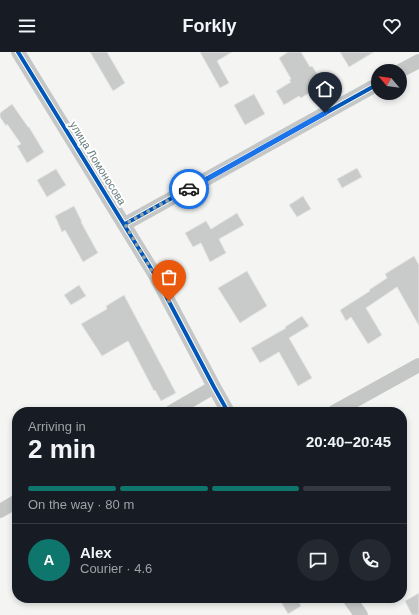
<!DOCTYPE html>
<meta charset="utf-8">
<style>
body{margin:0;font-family:Helvetica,sans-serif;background:#242831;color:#f1f3f6;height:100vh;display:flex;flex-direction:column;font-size:15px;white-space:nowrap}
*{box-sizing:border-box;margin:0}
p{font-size:13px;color:#9ea1a6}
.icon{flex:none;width:22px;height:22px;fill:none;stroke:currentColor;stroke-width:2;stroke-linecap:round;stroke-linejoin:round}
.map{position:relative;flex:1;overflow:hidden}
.drawer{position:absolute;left:12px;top:355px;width:395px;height:196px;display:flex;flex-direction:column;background:#171b24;border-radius:16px;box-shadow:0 2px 6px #0003}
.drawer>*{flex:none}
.needle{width:26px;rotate:299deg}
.fabs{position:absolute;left:371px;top:12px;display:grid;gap:8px}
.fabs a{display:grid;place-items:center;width:36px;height:36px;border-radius:50%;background:#171b24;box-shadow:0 2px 6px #0003;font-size:20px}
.pin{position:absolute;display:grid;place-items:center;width:34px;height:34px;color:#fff;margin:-41px -17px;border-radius:50% 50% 50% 0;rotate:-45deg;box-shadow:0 0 4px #0007}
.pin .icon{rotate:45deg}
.courier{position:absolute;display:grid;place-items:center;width:40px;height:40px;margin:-20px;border:3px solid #1a73e8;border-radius:50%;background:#fff;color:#222;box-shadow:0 1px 5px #0007}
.overview em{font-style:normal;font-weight:700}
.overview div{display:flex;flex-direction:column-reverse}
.overview{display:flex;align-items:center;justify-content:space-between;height:68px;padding:0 16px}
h1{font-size:26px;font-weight:700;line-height:30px}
.bar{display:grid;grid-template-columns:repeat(4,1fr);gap:6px 4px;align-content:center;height:48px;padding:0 16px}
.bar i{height:5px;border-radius:3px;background:#363941}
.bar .selected{background:#0f766e}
.bar p{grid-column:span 4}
.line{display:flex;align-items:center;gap:10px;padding:0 16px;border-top:1px solid #363941}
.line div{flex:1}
.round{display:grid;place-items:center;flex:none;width:42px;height:42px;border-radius:21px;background:#242831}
header{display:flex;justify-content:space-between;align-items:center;height:52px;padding:0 16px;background:#171b24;font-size:18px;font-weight:700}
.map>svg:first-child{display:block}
.building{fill:#c9cbcb;stroke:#e4e4e3}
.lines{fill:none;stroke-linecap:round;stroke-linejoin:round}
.street{stroke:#c5c7c7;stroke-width:14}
.cycleway-casing{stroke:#fff;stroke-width:6}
.cycleway{stroke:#0057b8;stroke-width:4}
.done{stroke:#96a4a4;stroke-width:4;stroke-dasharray:0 7.2}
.route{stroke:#1a73e8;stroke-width:5}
.labels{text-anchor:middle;stroke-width:4;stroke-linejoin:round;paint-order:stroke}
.street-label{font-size:11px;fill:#63797a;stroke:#fff}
</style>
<header><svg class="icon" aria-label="menu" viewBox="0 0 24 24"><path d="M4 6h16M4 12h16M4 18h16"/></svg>Forkly<svg class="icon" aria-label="heart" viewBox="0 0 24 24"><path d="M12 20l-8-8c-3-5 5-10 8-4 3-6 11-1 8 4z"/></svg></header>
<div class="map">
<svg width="419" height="563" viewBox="0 0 419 563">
<rect width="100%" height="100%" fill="#f4f4f3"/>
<path class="building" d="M90,0H107L125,31L113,39Z
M200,0H232L217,9L229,31L220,36Z
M288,0H301L310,15L312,14L324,32L301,46L299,44L284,53L276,39L291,30L289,28L291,27L279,6Z
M340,0H374L349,15Z
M254,42L265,62L245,73L234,53Z
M12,52L28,75H29L44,100L27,111L17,94L21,92L7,72L6,74L0,65V61Z
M357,116L362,125L342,136L337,127Z
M56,117L66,133L47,145L37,128Z
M303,144L311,157L297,165L289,153Z
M74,154L82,170H81L98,201L83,210L65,178L62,180L55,164Z
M237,161L244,173L219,187L226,201L210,210L201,191L193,195L185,181L206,169L211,177Z
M414,204L419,213V274L397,235L366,256L382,283L368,292L351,265L346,269L340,258L370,239L369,238L387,226L385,222Z
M247,219L267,254L240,271L218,236Z
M79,233L86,244L71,253L64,243Z
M124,243L176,341L161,349L155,338L154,339L128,289L102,304L81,272L107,257L106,254Z
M302,264L309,274L289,286L312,326L298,334L279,300L260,311L251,296L286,276L285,275Z
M419,541V563H412L405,549Z
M279,546H297L301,554L288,562Z"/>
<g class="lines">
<path class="street" d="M18,0L155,223L214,335L228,360
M400,19L419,9
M125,172L378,32
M171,360L214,335
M334,360L419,313
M0,459L17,449
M349,546L361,563"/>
<g class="cycleway-casing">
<path id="cycleway" d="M18,0L155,223L214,335L228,360
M125,172L378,32"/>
</g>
<use href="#cycleway" class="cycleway"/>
</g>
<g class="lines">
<path class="done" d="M169,249L125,172L189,137"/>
<path class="route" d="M189,137L325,61"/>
</g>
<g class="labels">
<g class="street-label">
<text transform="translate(98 111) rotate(58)" y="4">улица Ломоносова</text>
</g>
</g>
</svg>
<div class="fabs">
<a><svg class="needle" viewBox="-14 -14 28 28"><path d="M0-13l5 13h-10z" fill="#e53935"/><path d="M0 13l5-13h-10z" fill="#9ea1a6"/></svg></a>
</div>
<div class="pin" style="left:169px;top:249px;background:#ea580c"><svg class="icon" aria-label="bag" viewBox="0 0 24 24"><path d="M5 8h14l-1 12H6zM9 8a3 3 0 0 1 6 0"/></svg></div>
<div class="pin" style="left:325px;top:61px;background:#1f2937"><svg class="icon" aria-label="home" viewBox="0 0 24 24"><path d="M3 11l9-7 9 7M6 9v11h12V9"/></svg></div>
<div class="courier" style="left:189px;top:137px"><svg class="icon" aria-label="car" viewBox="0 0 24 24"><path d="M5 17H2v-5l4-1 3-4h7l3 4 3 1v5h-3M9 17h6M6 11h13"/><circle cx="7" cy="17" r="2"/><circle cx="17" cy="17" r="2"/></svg></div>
<section class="drawer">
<div class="overview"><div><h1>2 min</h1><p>Arriving in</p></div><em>20:40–20:45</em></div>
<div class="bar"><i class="selected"></i><i class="selected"></i><i class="selected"></i><i></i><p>On the way · 80 m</p></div>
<div class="line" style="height:72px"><b class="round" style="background:#0f766e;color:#fff">A</b><div><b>Alex</b><p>Courier · 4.6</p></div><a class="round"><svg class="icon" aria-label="chat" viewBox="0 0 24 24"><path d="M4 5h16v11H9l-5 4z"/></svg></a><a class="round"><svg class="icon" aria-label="phone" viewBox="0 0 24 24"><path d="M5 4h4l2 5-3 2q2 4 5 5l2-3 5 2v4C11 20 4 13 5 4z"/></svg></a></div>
</section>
</div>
